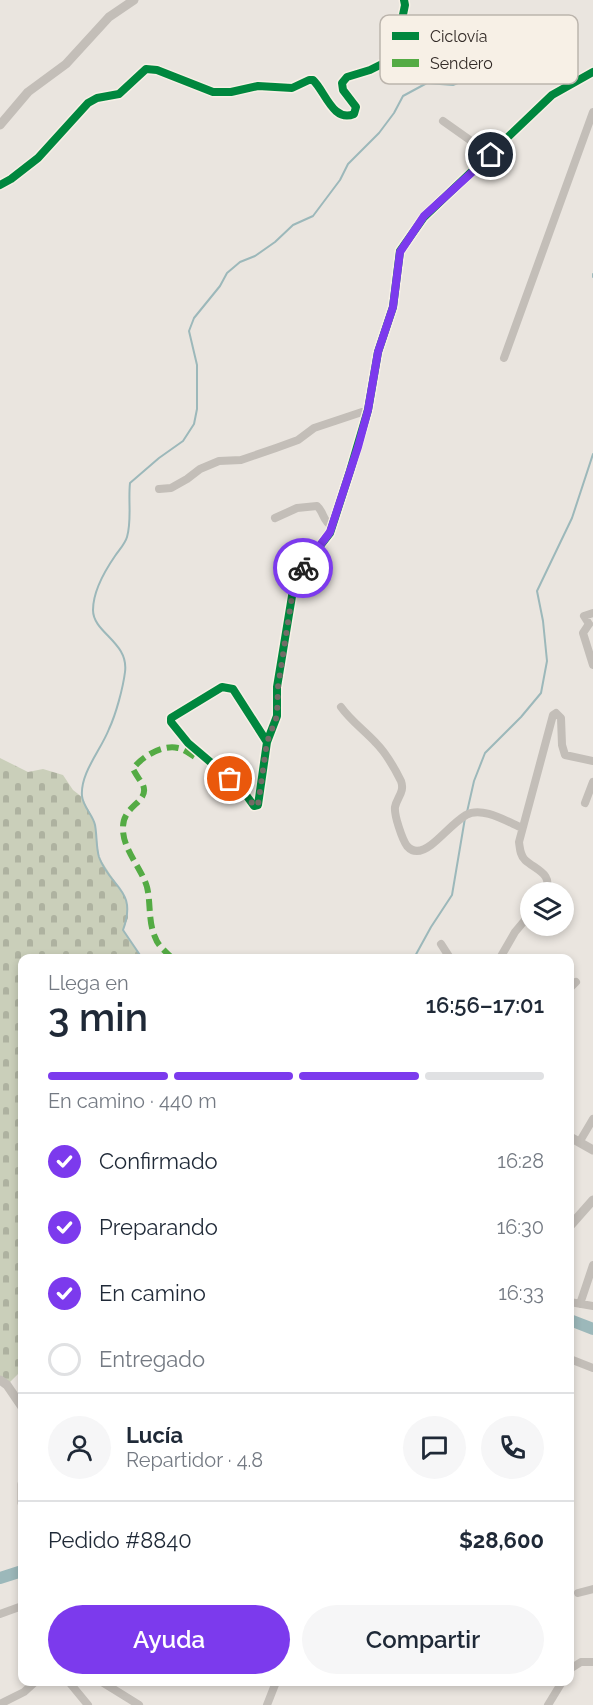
<!DOCTYPE html>
<html lang="es">
<meta charset="utf-8">
<style>
body{margin:0;font-family:Raleway,sans-serif;background:#f6f6f7;color:#1f2937;height:100vh;display:flex;flex-direction:column;font-size:22px;white-space:nowrap}
*{box-sizing:border-box;margin:0}
p{font-size:20px;color:#747a83}
.icon{flex:none;width:33px;height:33px;fill:none;stroke:currentColor;stroke-width:2;stroke-linecap:round;stroke-linejoin:round}
.map{position:relative;flex:1;overflow:hidden}
.details{position:absolute;left:18px;top:954px;width:556px;height:732px;display:flex;flex-direction:column;background:#fff;border-radius:12px;box-shadow:0 3px 9px #0003}
.details>*{flex:none}
.fabs{position:absolute;left:520px;top:882px;display:grid;gap:12px}
.fabs a{display:grid;place-items:center;width:54px;height:54px;border-radius:50%;background:#fff;box-shadow:0 3px 9px #0003;font-size:30px}
.pin{position:absolute;display:grid;place-items:center;width:51px;height:51px;color:#fff;margin:-26px;border:3px solid #fff;border-radius:50%;box-shadow:0 2px 6px #0007}
.courier{position:absolute;display:grid;place-items:center;width:60px;height:60px;margin:-30px;border:4px solid #7c3aed;border-radius:50%;background:#fff;color:#222;box-shadow:0 2px 8px #0007}
.summary em{font-style:normal;font-weight:600}
.summary div{display:flex;flex-direction:column-reverse}
.summary{display:flex;align-items:center;justify-content:space-between;height:102px;padding:0 30px}
h1{font-size:39px;font-weight:600;line-height:45px}
.bar{display:grid;grid-template-columns:repeat(4,1fr);gap:9px 6px;align-content:center;height:72px;padding:0 30px}
.bar i{height:8px;border-radius:4px;background:#e0e1e3}
.bar .selected{background:#7c3aed}
.bar p{grid-column:span 4}
.line{display:flex;align-items:center;gap:15px;padding:0 30px;border-top:2px solid #e0e1e3}
.line div{flex:1}
.round{display:grid;place-items:center;flex:none;width:63px;height:63px;border-radius:32px;background:#f6f6f7}
ol{padding:0 30px;list-style:none}
li{display:flex;align-items:center;gap:18px;height:66px}
li p{margin-inline-start:auto}
li .icon{padding:6px;border-radius:50%;background:#7c3aed;color:#fff;stroke-width:4}
li:last-child{color:#747a83}
li i{width:33px;height:33px;border:3px solid #e0e1e3;border-radius:50%}
.button{display:flex;gap:12px;margin-top:auto;padding:12px 30px}
.button a{flex:1;height:69px;border-radius:36px;background:#7c3aed;color:#fff;font-size:24px;font-weight:600;line-height:69px;text-align:center}
.button a+a{background:#f6f6f7;color:#1f2937}
.map>svg:first-child{display:block}
.cemetery{fill:url(#cemetery-stones)}
.lines{fill:none;stroke-linecap:round;stroke-linejoin:round}
.stream{stroke:#9cb8ba;stroke-width:2}
.river{stroke:#9cb8ba;stroke-width:12}
.minor{stroke:#c3beb8;stroke-width:8}
.tertiary{stroke:#c3beb8;stroke-width:9}
.quiet{stroke:#54ab44;stroke-width:6;stroke-dasharray:12 6;stroke-linecap:butt}
.cycleway-casing{stroke:#f7f0e6;stroke-width:11}
.cycleway{stroke:#00873e;stroke-width:8}
.done{stroke:#736c67;stroke-width:6;stroke-dasharray:0 10.8}
.route{stroke:#7c3aed;stroke-width:8}
.key{fill:#f7f0e6;stroke:#bcb5ad;stroke-width:1.5}
.key-label{font-size:16px;fill:#332b27}
</style>
<div class="map">
<svg width="593" height="1705" viewBox="0 0 593 1705">
<defs>
<pattern id="cemetery-stones" width="16" height="16" patternUnits="userSpaceOnUse" patternTransform="scale(1.5)"><rect width="16" height="16" fill="#cacfba"/><path d="M2 7V4a2 2 0 0 1 4 0v3zM10 15v-3a2 2 0 0 1 4 0v3z" fill="#aeb2a0"/></pattern>
</defs>
<rect width="100%" height="100%" fill="#eae5df"/>
<path class="cemetery" d="M0,758L28,772L43,769L63,775L73,790L82,797L95,823L99,857L125,897L128,907V918L123,930L142,958H22V1370L7,1385L0,1380Z"/>
<g class="lines">
<path class="stream" d="M593,274V277
M467,812L474,781L485,753L521,717L541,693L547,661L543,621L537,591L572,518L593,454
M142,958L123,930C138,889 110,888 99,857C96,847 97,835 95,825C93,815 83,807 82,796C80,773 101,750 109,729C116,714 123,688 125,672C129,642 93,633 93,610C93,591 104,572 115,556C119,550 125,544 127,537C132,520 128,501 130,483L159,458L183,441L194,424L197,409V365L189,331L194,318L220,286L227,273L240,262L255,256L275,242L293,225L313,216L340,180L348,164L379,133L394,113L403,96L427,83L453,85L465,80L480,71L498,48C524,43 549,50 550,16
M414,958L431,927L452,895L465,818"/>
<path class="river" d="M570,1320L593,1329
M0,1578L22,1571"/>
<path class="minor" d="M443,121L491,155
M0,185L11,179L38,158L88,103L97,98L119,94L146,69L157,70L213,92H231L258,86L292,88L309,80H313C325,91 333,123 354,114L356,107L343,90L342,83L347,77L370,70L400,55L399,34L405,5L404,0
M504,358L593,112
M159,489L171,488L187,479L200,469L219,461L241,460L276,448L298,440L314,428L368,410
M275,518L297,508L317,506C324,512 323,522 332,526
M589,624L583,633L593,665
M589,624L584,616L593,613
M341,707C351,721 364,730 376,743C385,752 395,769 401,781C405,792 397,797 395,807C394,815 402,839 407,846C414,854 423,851 431,845C443,836 453,823 466,815C482,806 506,821 522,828
M267,742L233,689L222,687L171,718V722L188,743L241,788L254,806L258,805L267,742L277,716V687L293,590L305,565L330,533L350,471L368,410L378,352L393,307L400,251L424,217L552,95L593,72
M585,803L593,782
M545,892C554,874 536,870 525,860C520,855 520,849 519,842L553,715L556,713L561,718L562,745L565,755L593,761
M441,944L450,958
M500,958L515,932L531,913
M570,988L576,982
M580,1141L593,1119
M570,1269V1268
M570,1302L593,1306
M580,1304L593,1265
M570,1359L593,1368
M578,1593L593,1589
M0,1614L22,1606
M570,1669L581,1662H593
M69,1682L88,1705
M102,1682L139,1705
M0,1704L24,1692L35,1682
M267,1705L276,1682
M548,1705L562,1682"/>
<path class="tertiary" d="M0,125L28,92L66,64L109,17L134,0
M570,1137L593,1150
M570,1226L593,1200
M0,1380L7,1385L22,1407
M22,1484V1503"/>
<path class="quiet" d="M172,958C166,952 158,946 155,937C148,921 151,904 147,887C141,867 122,849 123,827C123,805 150,802 143,785C140,780 136,775 133,769C141,757 163,744 178,748C184,749 190,754 195,757"/>
<g class="cycleway-casing">
<path id="cycleway" d="M0,185L11,179L38,158L88,103L97,98L119,94L146,69L157,70L213,92H231L258,86L292,88L309,80H313C325,91 333,123 354,114L356,107L343,90L342,83L347,77L370,70L400,55L399,34L405,5L404,0
M267,742L233,689L222,687L171,718V722L188,743L241,788L254,806L258,805L267,742L277,716V687L293,590L305,565L330,533L350,471L368,410L378,352L393,307L400,251L424,217L552,95L593,72"/>
</g>
<use href="#cycleway" class="cycleway"/>
</g>
<g class="lines">
<path class="done" d="M230,779L242,788L254,806L258,805L267,742L277,716L278,687L293,590L303,568"/>
<path class="route" d="M303,568L330,532L358,447L368,410L378,352L393,307L400,252L424,216L491,155"/>
</g>
<rect x="380" y="15" width="198" height="69" rx="9" class="key"/>
<rect x="392" y="32" width="27" height="8" fill="#00873e"/>
<rect x="392" y="59" width="27" height="8" fill="#54ab44"/>
<g class="key-label">
<text x="430" y="42">Ciclovía</text>
<text x="430" y="69">Sendero</text>
</g>
</svg>
<div class="fabs">
<a><svg class="icon" aria-label="layers" viewBox="0 0 24 24"><path d="M12 4l9 5-9 5-9-5zM3 14l9 5 9-5"/></svg></a>
</div>
<div class="pin" style="left:230px;top:779px;background:#ea580c"><svg class="icon" aria-label="bag" viewBox="0 0 24 24"><path d="M5 8h14l-1 12H6zM9 8a3 3 0 0 1 6 0"/></svg></div>
<div class="pin" style="left:491px;top:155px;background:#1f2937"><svg class="icon" aria-label="home" viewBox="0 0 24 24"><path d="M3 11l9-7 9 7M6 9v11h12V9"/></svg></div>
<div class="courier" style="left:303px;top:568px"><svg class="icon" aria-label="bike" viewBox="0 0 24 24"><circle cx="6" cy="16" r="4"/><circle cx="18" cy="16" r="4"/><path d="M6 16l4-8h5l3 8M10 8l3 8H6M13 5h3"/></svg></div>
<section class="details">
<div class="summary"><div><h1>3 min</h1><p>Llega en</p></div><em>16:56–17:01</em></div>
<div class="bar"><i class="selected"></i><i class="selected"></i><i class="selected"></i><i></i><p>En camino · 440 m</p></div>
<ol>
<li><svg class="icon" aria-label="check" viewBox="0 0 24 24"><path d="M5 12l5 5 9-10"/></svg>Confirmado<p>16:28</p></li>
<li><svg class="icon" aria-label="check" viewBox="0 0 24 24"><path d="M5 12l5 5 9-10"/></svg>Preparando<p>16:30</p></li>
<li><svg class="icon" aria-label="check" viewBox="0 0 24 24"><path d="M5 12l5 5 9-10"/></svg>En camino<p>16:33</p></li>
<li><i></i>Entregado</li>
</ol>
<div class="line" style="height:108px"><a class="round"><svg class="icon" aria-label="person" viewBox="0 0 24 24"><circle cx="12" cy="8" r="4"/><path d="M4 21q1-7 8-7t8 7"/></svg></a><div><b>Lucía</b><p>Repartidor · 4.8</p></div><a class="round"><svg class="icon" aria-label="chat" viewBox="0 0 24 24"><path d="M4 5h16v11H9l-5 4z"/></svg></a><a class="round"><svg class="icon" aria-label="phone" viewBox="0 0 24 24"><path d="M5 4h4l2 5-3 2q2 4 5 5l2-3 5 2v4C11 20 4 13 5 4z"/></svg></a></div>
<div class="line" style="height:78px"><div>Pedido #8840</div><b>$28,600</b></div>
<div class="button"><a>Ayuda</a><a>Compartir</a></div>
</section>
</div>
